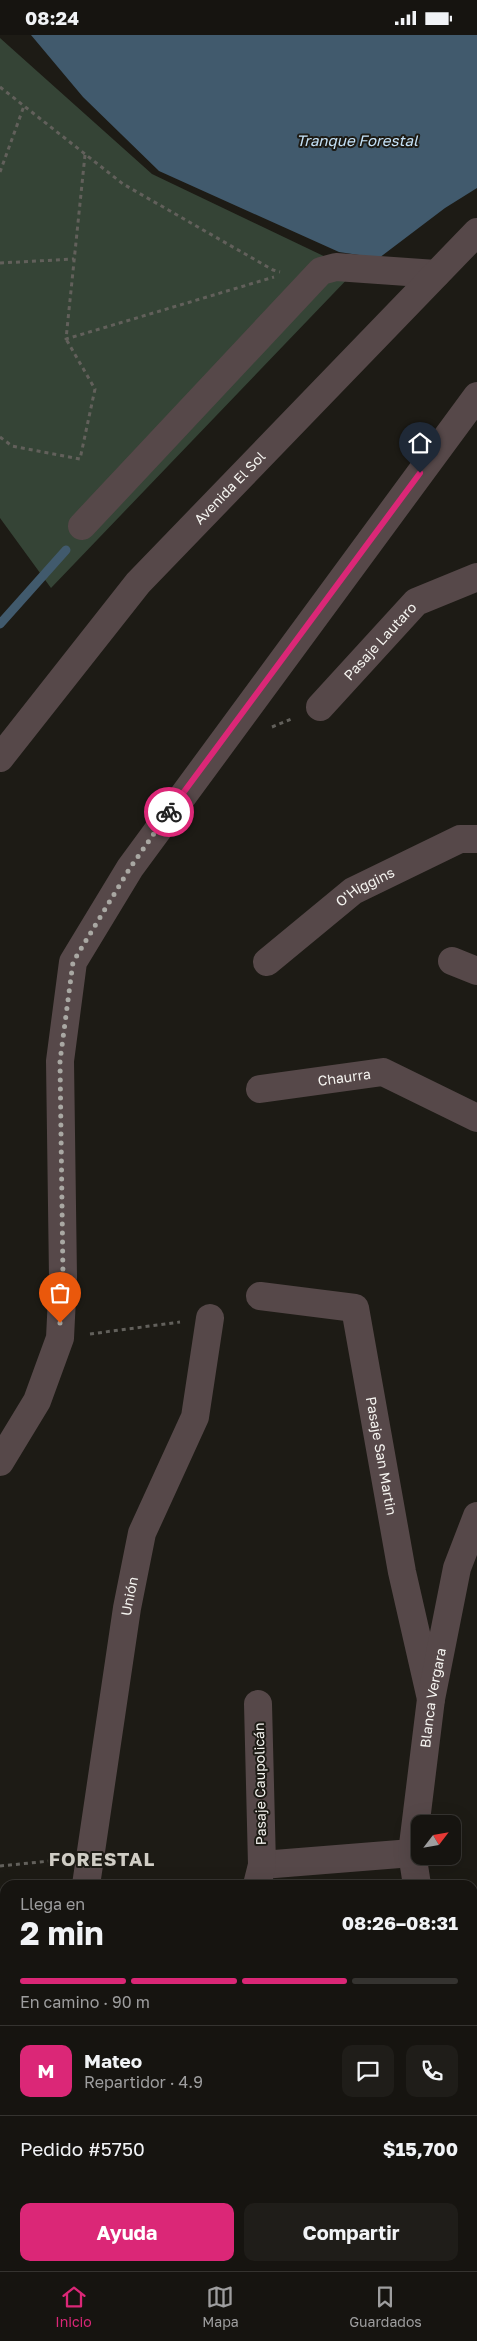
<!DOCTYPE html>
<html lang="es">
<meta charset="utf-8">
<style>
body{margin:0;font-family:"Golos Text",sans-serif;background:#1f1d19;color:#f1f3f6;height:100vh;display:flex;flex-direction:column;font-size:19px;white-space:nowrap}
*{box-sizing:border-box;margin:0}
p{font-size:16px;color:#9e9e9f}
.icon{flex:none;width:28px;height:28px;fill:none;stroke:currentColor;stroke-width:2;stroke-linecap:round;stroke-linejoin:round}
.map{position:relative;flex:1;overflow:hidden}
.sheet{position:absolute;left:0px;top:1845px;width:478px;height:391px;display:flex;flex-direction:column;background:#161410;border-radius:15px 15px 0 0;box-shadow:0 5px 20px #0002,0 0 0 1px #353330}
.sheet>*{flex:none}
.needle{width:32px;rotate:59deg}
.fabs{position:absolute;left:411px;top:1780px;display:grid;gap:10px}
.fabs a{display:grid;place-items:center;width:50px;height:50px;border-radius:10px;background:#161410;box-shadow:0 5px 20px #0002,0 0 0 1px #353330;font-size:25px}
.pin{position:absolute;display:grid;place-items:center;width:42px;height:42px;color:#fff;margin:-51px -21px;border-radius:50% 50% 50% 0;rotate:-45deg;box-shadow:0 0 5px #0007}
.pin .icon{rotate:45deg}
.courier{position:absolute;display:grid;place-items:center;width:50px;height:50px;margin:-25px;border:4px solid #db2777;border-radius:50%;background:#fff;color:#222;box-shadow:0 1px 6px #0007}
.headline em{font-style:normal;font-weight:700}
.headline div{display:flex;flex-direction:column-reverse}
.headline{display:flex;align-items:center;justify-content:space-between;height:85px;padding:0 20px}
h1{font-size:32px;font-weight:700;line-height:38px}
.bar{display:grid;grid-template-columns:repeat(4,1fr);gap:8px 5px;align-content:center;height:60px;padding:0 20px}
.bar i{height:6px;border-radius:4px;background:#353330}
.bar .on{background:#db2777}
.bar p{grid-column:span 4}
.line{display:flex;align-items:center;gap:12px;padding:0 20px;border-top:1px solid #353330}
.line div{flex:1}
.round{display:grid;place-items:center;flex:none;width:52px;height:52px;border-radius:10px;background:#1f1d19}
.action{display:flex;gap:10px;margin-top:auto;padding:10px 20px}
.action a{flex:1;height:58px;border-radius:10px;background:#db2777;color:#fff;font-size:20px;font-weight:700;line-height:58px;text-align:center}
.action a+a{background:#1f1d19;color:#f1f3f6}
.status{display:flex;justify-content:space-between;align-items:center;height:35px;padding:0 25px;background:#161410;direction:ltr}
.status svg{height:14px;fill:currentColor}
.tab-bar{display:flex;justify-content:space-around;align-items:center;height:70px;border-top:1px solid #353330;background:#161410;font-size:14px;color:#9e9e9f}
.tab-bar a{display:grid;justify-items:center;gap:2px}
.tab-bar .on{color:#db2777}
.map>svg:first-child{display:block}
.green{fill:#354436}
.water{fill:#415a6d}
.lines{fill:none;stroke-linecap:round;stroke-linejoin:round}
.stream{stroke:#415a6d;stroke-width:9}
.path{stroke:#62605b;stroke-width:3;stroke-dasharray:4 4;stroke-linecap:butt}
.minor{stroke:#564849;stroke-width:28}
.done{stroke:#a9a8a3;stroke-width:5;stroke-dasharray:0 9}
.route{stroke:#db2777;stroke-width:6}
.labels{text-anchor:middle;stroke-width:4;stroke-linejoin:round;paint-order:stroke}
.street-label{font-size:14px;fill:#f5f4f0;stroke:#1d1b15}
.water-label{font-size:15px;font-style:italic;fill:#c5e2f8;stroke:#1d1b15}
.district-label{font-size:19px;font-weight:bold;letter-spacing:1px;fill:#d0cdc5;stroke:#1d1b15}
</style>
<div class="status"><b>08:24</b><svg viewBox="0 0 49 12"><path d="M0 12V9h3v3zM5 12V6h3v6zM10 12V3h3v9zM15 12V0h3v12zM26 1h20v11H26zM47 4h2v5h-2z"/></svg></div>
<div class="map">
<svg width="477" height="2236" viewBox="0 0 477 2236">
<rect width="100%" height="100%" fill="#1d1b15"/>
<path class="green" d="M0,3L152,139L355,236L51,553L0,483Z"/>
<path class="water" d="M31,0H477V153L445,173L379,223L339,217L159,136L83,62Z"/>
<g class="lines">
<path class="stream" d="M0,589L66,515"/>
<path class="path" d="M0,52L123,149L273,235L280,237
M85,120L66,304L274,242
M0,137L24,71
M0,228L74,224
M0,402L12,411L80,424L95,354L66,304
M272,692L294,683
M90,1299L180,1287
M0,1831L60,1825
M472,1977H477
M4,2236V2230"/>
<g class="minor">
<path d="M82,491L321,236L336,232L436,239"/>
<path id="s1" d="M320,672L416,567L477,542"/>
<path id="s2" d="M0,723L138,548L477,197"/>
<path d="M452,926L477,936"/>
<path id="s3" d="M267,927L353,856L460,804H477"/>
<path id="s4" d="M260,1054L383,1037L477,1083"/>
<path id="s5" d="M260,1261L355,1273L402,1537L431,1664"/>
<path d="M0,1427L37,1366L60,1303L63,1242L60,1026L73,927L130,833L477,361"/>
<path d="M262,1830L412,1818"/>
<path id="s6" d="M86,1850L127,1573L142,1498L195,1382L210,1283"/>
<path d="M257,1850L262,1830L258,1669"/>
<path id="s7" d="M417,1850L412,1818L431,1664L457,1533L477,1481"/>
<path d="M472,2143L477,2149"/>
<path d="M115,2231V2236"/>
<path d="M420,2236V2231"/>
</g>
</g>
<g class="lines">
<path class="done" d="M60,1288L63,1242L60,1026L73,927L130,833L169,777"/>
<path class="route" d="M169,777L420,438"/>
</g>
<g class="labels">
<g class="street-label">
<text dy="5" stroke="none"><textPath href="#s2" startOffset="355">Avenida El Sol</textPath></text>
<text dy="5" stroke="none"><textPath href="#s1" startOffset="89">Pasaje Lautaro</textPath></text>
<text dy="5" stroke="none"><textPath href="#s3" startOffset="124">O'Higgins</textPath></text>
<text dy="5" stroke="none"><textPath href="#s4" startOffset="85">Chaurra</textPath></text>
<text dy="5" stroke="none"><textPath href="#s5" startOffset="246">Pasaje San Martin</textPath></text>
<text dy="5" stroke="none"><textPath href="#s6" startOffset="292">Unión</textPath></text>
<text dy="5" stroke="none"><textPath href="#s7" startOffset="189">Blanca Vergara</textPath></text>
<text transform="translate(260 1749) rotate(-91)" y="5">Pasaje Caupolicán</text>
</g>
<g class="water-label">
<text x="357" y="111">Tranque Forestal</text>
</g>
<g class="district-label">
<text x="102" y="1831">FORESTAL</text>
</g>
</g>
</svg>
<div class="fabs">
<a><svg class="needle" viewBox="-14 -14 28 28"><path d="M0-13l5 13h-10z" fill="#e53935"/><path d="M0 13l5-13h-10z" fill="#9e9e9f"/></svg></a>
</div>
<div class="pin" style="left:60px;top:1288px;background:#ea580c"><svg class="icon" aria-label="bag" viewBox="0 0 24 24"><path d="M5 8h14l-1 12H6zM9 8a3 3 0 0 1 6 0"/></svg></div>
<div class="pin" style="left:420px;top:438px;background:#1f2937"><svg class="icon" aria-label="home" viewBox="0 0 24 24"><path d="M3 11l9-7 9 7M6 9v11h12V9"/></svg></div>
<div class="courier" style="left:169px;top:777px"><svg class="icon" aria-label="bike" viewBox="0 0 24 24"><circle cx="6" cy="16" r="4"/><circle cx="18" cy="16" r="4"/><path d="M6 16l4-8h5l3 8M10 8l3 8H6M13 5h3"/></svg></div>
<section class="sheet">
<div class="headline"><div><h1>2 min</h1><p>Llega en</p></div><em>08:26–08:31</em></div>
<div class="bar"><i class="on"></i><i class="on"></i><i class="on"></i><i></i><p>En camino · 90 m</p></div>
<div class="line" style="height:90px"><b class="round" style="background:#db2777;color:#fff">M</b><div><b>Mateo</b><p>Repartidor · 4.9</p></div><a class="round"><svg class="icon" aria-label="chat" viewBox="0 0 24 24"><path d="M4 5h16v11H9l-5 4z"/></svg></a><a class="round"><svg class="icon" aria-label="phone" viewBox="0 0 24 24"><path d="M5 4h4l2 5-3 2q2 4 5 5l2-3 5 2v4C11 20 4 13 5 4z"/></svg></a></div>
<div class="line" style="height:65px"><div>Pedido #5750</div><b>$15,700</b></div>
<div class="action"><a>Ayuda</a><a>Compartir</a></div>
</section>
</div>
<nav class="tab-bar">
<a class="on"><svg class="icon" aria-label="home" viewBox="0 0 24 24"><path d="M3 11l9-7 9 7M6 9v11h12V9"/></svg>Inicio</a>
<a><svg class="icon" aria-label="map" viewBox="0 0 24 24"><path d="M3 6l6-2 6 2 6-2v14l-6 2-6-2-6 2zM9 4v14M15 6v14"/></svg>Mapa</a>
<a><svg class="icon" aria-label="saved" viewBox="0 0 24 24"><path d="M7 4h10v16l-5-4-5 4z"/></svg>Guardados</a>
</nav>
